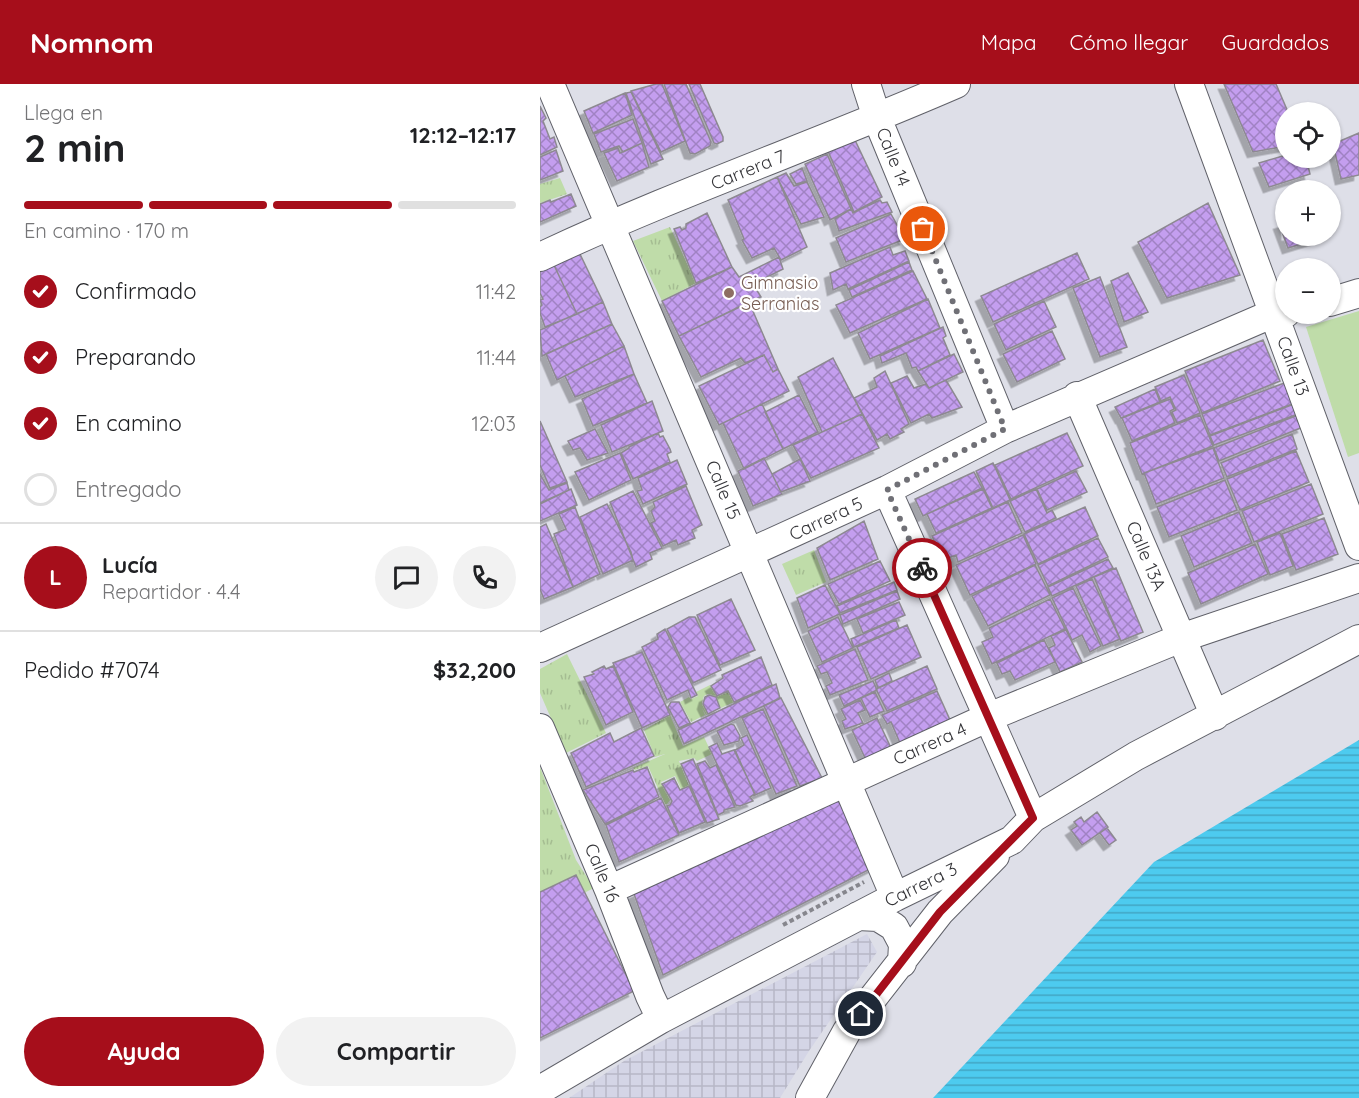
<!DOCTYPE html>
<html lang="es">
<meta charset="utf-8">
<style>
body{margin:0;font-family:Quicksand,sans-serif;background:#f2f2f2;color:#202124;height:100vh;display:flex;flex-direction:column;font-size:22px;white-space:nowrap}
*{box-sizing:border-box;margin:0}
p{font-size:20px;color:#757577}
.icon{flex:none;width:33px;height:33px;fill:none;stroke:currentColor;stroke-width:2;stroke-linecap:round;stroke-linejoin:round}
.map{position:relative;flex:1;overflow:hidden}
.side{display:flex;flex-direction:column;background:#fff;width:540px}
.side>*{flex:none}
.buttons{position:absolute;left:735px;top:18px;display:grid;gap:12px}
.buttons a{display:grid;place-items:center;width:66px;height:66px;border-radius:50%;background:#fff;box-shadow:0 2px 4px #0004;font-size:30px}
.pin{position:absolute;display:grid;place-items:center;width:51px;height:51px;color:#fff;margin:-26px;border:3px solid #fff;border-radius:50%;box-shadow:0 2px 6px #0007}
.courier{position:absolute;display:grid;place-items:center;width:60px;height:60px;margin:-30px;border:4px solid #a60e1b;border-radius:50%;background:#fff;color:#222;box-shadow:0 2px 8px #0007}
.head em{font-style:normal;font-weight:800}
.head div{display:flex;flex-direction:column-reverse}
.head{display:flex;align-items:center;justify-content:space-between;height:102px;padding:0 24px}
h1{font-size:39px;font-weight:800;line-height:45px}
.bar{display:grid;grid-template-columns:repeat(4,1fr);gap:9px 6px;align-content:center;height:72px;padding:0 24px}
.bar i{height:8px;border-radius:4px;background:#e0e0e0}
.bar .on{background:#a60e1b}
.bar p{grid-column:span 4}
.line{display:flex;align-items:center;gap:15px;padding:0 24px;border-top:2px solid #e0e0e0}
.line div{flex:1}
.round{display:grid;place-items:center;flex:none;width:63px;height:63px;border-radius:32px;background:#f2f2f2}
ol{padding:0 24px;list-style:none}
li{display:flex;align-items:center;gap:18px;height:66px}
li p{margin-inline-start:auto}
li .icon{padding:6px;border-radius:50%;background:#a60e1b;color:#fff;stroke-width:4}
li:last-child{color:#757577}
li i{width:33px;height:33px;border:3px solid #e0e0e0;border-radius:50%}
.button{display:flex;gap:12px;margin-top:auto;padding:12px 24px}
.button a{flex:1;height:69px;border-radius:36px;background:#a60e1b;color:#fff;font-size:24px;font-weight:800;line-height:69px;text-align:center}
.button a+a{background:#f2f2f2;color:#202124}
header{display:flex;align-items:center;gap:36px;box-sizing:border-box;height:84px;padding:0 30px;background:#a60e1b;color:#fff}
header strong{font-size:28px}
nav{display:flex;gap:33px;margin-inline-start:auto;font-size:21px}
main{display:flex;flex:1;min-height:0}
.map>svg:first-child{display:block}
.industrial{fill:url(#industrial-grid)}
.grass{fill:url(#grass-tufts)}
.park{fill:#bfdca9}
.water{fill:url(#water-rules)}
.building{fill:url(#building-cross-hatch);stroke:#8d8991;stroke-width:1.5;filter:url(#shadow)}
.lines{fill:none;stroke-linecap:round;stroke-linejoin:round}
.minor-casing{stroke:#606169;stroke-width:30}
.path{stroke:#86868d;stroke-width:4;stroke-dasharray:4.5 3;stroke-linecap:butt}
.minor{stroke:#fff;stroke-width:28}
.done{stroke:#707076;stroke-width:6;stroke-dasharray:0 10.8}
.route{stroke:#a60e1b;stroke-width:8}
.education-dot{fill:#8d6e63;stroke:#fff;stroke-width:2}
.labels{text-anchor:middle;stroke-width:4.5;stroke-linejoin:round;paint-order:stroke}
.street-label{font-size:18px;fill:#343438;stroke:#fff}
.education-label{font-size:18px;fill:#785e54;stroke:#fff;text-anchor:start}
</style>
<header>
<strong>Nomnom</strong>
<nav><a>Mapa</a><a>Cómo llegar</a><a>Guardados</a></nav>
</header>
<main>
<section class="side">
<div class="head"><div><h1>2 min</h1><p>Llega en</p></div><em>12:12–12:17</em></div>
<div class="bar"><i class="on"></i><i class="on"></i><i class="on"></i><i></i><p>En camino · 170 m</p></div>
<ol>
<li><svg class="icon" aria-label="check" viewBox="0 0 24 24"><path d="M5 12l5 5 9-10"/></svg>Confirmado<p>11:42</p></li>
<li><svg class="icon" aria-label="check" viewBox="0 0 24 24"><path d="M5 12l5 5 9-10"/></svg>Preparando<p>11:44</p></li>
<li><svg class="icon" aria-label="check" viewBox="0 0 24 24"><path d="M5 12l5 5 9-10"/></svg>En camino<p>12:03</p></li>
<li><i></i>Entregado</li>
</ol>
<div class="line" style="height:108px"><b class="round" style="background:#a60e1b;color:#fff">L</b><div><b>Lucía</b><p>Repartidor · 4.4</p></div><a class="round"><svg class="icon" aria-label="chat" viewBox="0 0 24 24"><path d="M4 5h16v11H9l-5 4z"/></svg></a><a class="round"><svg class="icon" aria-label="phone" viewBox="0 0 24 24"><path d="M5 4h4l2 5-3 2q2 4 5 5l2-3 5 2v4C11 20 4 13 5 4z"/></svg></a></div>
<div class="line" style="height:78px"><div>Pedido #7074</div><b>$32,200</b></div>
<div class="button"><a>Ayuda</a><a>Compartir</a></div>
</section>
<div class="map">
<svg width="819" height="1014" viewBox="0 0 819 1014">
<defs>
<pattern id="industrial-grid" width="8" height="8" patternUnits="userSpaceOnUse" patternTransform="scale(1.5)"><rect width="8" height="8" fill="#d4d5e6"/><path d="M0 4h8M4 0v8" fill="none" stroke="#b7b7c6"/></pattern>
<pattern id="grass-tufts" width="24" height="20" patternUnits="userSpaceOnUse" patternTransform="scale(1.5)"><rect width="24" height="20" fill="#bfdca9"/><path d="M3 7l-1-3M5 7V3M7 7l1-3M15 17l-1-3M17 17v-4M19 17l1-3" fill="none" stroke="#a5bd92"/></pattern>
<pattern id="water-rules" width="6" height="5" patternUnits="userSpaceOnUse" patternTransform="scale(1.5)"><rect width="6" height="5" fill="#4dcbef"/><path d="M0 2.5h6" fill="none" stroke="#41a6c3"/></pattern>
<pattern id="building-cross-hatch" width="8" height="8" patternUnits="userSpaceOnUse" patternTransform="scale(1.5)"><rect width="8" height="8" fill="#c49eef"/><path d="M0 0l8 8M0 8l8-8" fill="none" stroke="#a082c3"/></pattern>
<filter id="shadow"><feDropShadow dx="-5.5" dy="5.5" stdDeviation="0" flood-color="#0004"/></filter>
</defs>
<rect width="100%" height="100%" fill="#dedfe8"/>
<path class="industrial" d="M327,850L337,868L269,967L240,1014H29L84,977Z"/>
<path class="grass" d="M20,94L27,110L0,119V100Z
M130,143L156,199L122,217L93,157Z
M274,466L286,498L256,511L242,480Z
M27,570L66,649L26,669L0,609V585Z
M170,601L177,612L188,608L194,618L181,624L176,613L168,610L164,612L162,619L168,630L166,631L162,624L165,631L151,638L140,618L149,613L151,615L158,612L156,608Z
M130,631L143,662L164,653L172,670L157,677L154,674L139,677L149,702L141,705L135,692L121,698L130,716L127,720H125L108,682L95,686L93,684L125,670L115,673L104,646Z
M0,683L36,776L54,804L0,831Z"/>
<path class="park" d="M819,227V369L808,373L766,243Z"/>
<path class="water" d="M819,656V1014H393L614,778Z"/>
<path class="building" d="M116,0H122L145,57L121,68L91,7Z
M124,0H146L171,58L170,62L155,70L150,69Z
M149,0H160L183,53V57L177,60L174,59Z
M684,0H736L748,28H746V62L713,68Z
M91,8L123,75L111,80L86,9Z
M85,9L92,31L53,49L44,27Z
M0,22L6,34L3,37L10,55L14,53L17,63L0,71Z
M93,35L102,59L83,68L79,62L61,68L54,50Z
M819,49V91L801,95L793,60Z
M314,54L342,113L314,128L288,67Z
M102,59L109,83L77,97L64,69L78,64L80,69Z
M16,66L23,87L0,96V73Z
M287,70L311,125L290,136L265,80Z
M746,71V74H766L770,90L729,103L719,79Z
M262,84L267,97L256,100L250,90Z
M246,89L254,102L267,98L284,133L261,140L237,93Z
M237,93L267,163L241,176L234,164L212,174L202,156L204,155L188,116Z
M31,110L36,122L0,138V120L10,116L11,118Z
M340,116L342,119L347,118L352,128L299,147L295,135L311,125L313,129Z
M668,119L700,191L627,214L598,158Z
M167,129L192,183L156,199L134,145L140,143L142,146L146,144V140Z
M351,130L365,155L306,178L296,154Z
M746,138V152H787L748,164L739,140Z
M350,163L353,171L365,167L369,177L308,205L306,200L293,206L290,189Z
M39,168L63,218L37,230L14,181Z
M537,169L549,195L453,238L441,212Z
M239,173L243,185L213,200L221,213L139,252L122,217L192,183L199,193Z
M369,178L372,186L312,213L309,206Z
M14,181L37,230L5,243L0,229V223L2,221L0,216L3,215L0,209V188Z
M373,187L387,215L310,249L296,221Z
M588,189L608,228L584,238L571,197Z
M560,193L587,263L560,273L533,204Z
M388,215L400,244L330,275L318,249Z
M504,217L516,243L466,266L454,240Z
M63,218L72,240L2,272L0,246Z
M209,218L238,285L233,288L224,271L205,279L201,274L161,293L139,252Z
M72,240L84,262L17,296L6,270Z
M403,243L406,252L403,254L410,271L378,287L376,283L372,284L366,269L342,279L340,272Z
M512,247L525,275L477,298L463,270Z
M723,256L740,297L662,329L645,287Z
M84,262L94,290L35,313L25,292Z
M414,270L423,288L389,304L378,287Z
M224,271L233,288L238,285L249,307L179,341L159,302Z
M293,274L322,330L282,348L258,293Z
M345,287L369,340L361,345L364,348L350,355L347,350L337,356L314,314L337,303L334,294Z
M94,290L107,319L53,342L42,315Z
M644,291L660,329L637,339L632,328L636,326L630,313L621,317L615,303Z
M367,292L374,304L386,300L389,304L406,296L422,323L392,334L389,330L371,339L351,299Z
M747,298L755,319L670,351L662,330Z
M615,305L620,318L581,334L575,323Z
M259,311L278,348L243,365L225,328Z
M630,315L634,325L630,327L635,339L592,357L582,334Z
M112,317L123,347L72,368L61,341Z
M222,320L243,365L204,385L183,339Z
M754,320L758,330L674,361L670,352Z
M322,330L339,364L271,394L253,361Z
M660,331L673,362L602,390L590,359Z
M758,331L763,343L679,377L674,364Z
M0,337L27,398L10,404L0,381Z
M55,345L68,369L47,376L40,364L33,366L28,357Z
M118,349L120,353L123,352L130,365L131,368L127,370L130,378L93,395L81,369L89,364V363Z
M527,349L543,382L471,415L455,381Z
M752,350L757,365L687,393L681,379Z
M673,364L684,394L616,420L604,389Z
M756,367L769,398L700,426L687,395Z
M80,369L91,396L49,416L35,388Z
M224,374L242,410L213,422L198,387Z
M260,375L270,397L241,408L232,390Z
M137,376L147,400L103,420L97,407L102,406L98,394Z
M453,379L470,416L453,424L436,387Z
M536,387L547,408L507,426L497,405Z
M434,388L442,404L383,432L375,415Z
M0,390L9,406L27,399L29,406L0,419Z
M685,396L697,426L629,453L617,423Z
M771,400L783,430L714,458L702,427Z
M146,402L162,441L152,446L155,454L138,461L136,456L123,462L111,439L115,437L111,427L115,423L113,418Z
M31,405L37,421L0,437V420Z
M443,405L452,424L396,449L387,430Z
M496,405L507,429L512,426L516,434L485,448L470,417Z
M93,407L122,464L110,469L112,475L96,483L70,418Z
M468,418L482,449L418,478L416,471L403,476L392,452Z
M67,420L91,468L93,476L63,490L40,433Z
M35,423L60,490L33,503L14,450L26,445L19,430Z
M545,423L558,452L498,480L484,450Z
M699,428L712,459L654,483L641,452Z
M784,434L798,470L756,486L742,450Z
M324,437L338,475L290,496L277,464Z
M6,440L33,503L4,515L0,505V443Z
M740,449L753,482L730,491L717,458Z
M483,451L496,480L430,511L416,481Z
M558,454L568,473L508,502L498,481Z
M715,460L728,490L661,520L648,489Z
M568,475L573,484L512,512L508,503Z
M340,477L350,497L299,520L288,500Z
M495,481L510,511L448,542L432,512Z
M576,484L603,548L581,557L554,493Z
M552,495L580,555L563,562L536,502Z
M354,498L357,506L300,529L297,522Z
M285,501L300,530L268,544L257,514Z
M533,504L561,562L550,568L542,551L532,556L512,514Z
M357,507L360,515L303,540L300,531Z
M191,515L215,566L180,581L157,531Z
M510,515L525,545L452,580L442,558L453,553L449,544Z
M359,518L365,531L323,549L317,535Z
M149,533H155L181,586L153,599L127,545Z
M298,533L313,564L282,578L268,547Z
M356,536L359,544L314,563L311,555Z
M367,541L381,573L331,595L317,563Z
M125,545L157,611L151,614L148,606L127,616L102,563L118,555L117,550Z
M526,546L542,578L520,588L509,564L515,561L511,552Z
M504,556L515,578L475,596L470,587L462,590L457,579Z
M315,565L328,596L290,611L286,602L292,599L287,588L281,590L277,582Z
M102,568L130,631L102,644L73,579Z
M221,573L232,601L194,618L188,607L177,612L171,602L183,594L182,591Z
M64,582L66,585L73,582L93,628L66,641L44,593L54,590L52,588Z
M387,582L397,605L347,627L336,605Z
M349,589L352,597L338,604L335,596Z
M333,597L337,606L304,622L299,611Z
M236,600L240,614L144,660L138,646Z
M397,607L410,636L360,659L351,638L347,640L342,631Z
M335,608L344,627L330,633L321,614Z
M169,611L176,613L180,624L168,630L163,620L165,613Z
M241,614L282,694L260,702L224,622Z
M320,616L325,626L318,629L323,639L305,645L302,637L306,635L301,625Z
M131,618H139L150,639L139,644L128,623Z
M223,625L257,702L236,710L202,634Z
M337,634L351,664L326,676L312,646Z
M191,640L194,641L200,652L199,657L184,661L177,647Z
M101,644L114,672L46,703L31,669L70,649L74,658Z
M207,651L231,704L215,711L195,666L204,661L201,654Z
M177,659L182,670L194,666L215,710L210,713L213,717L200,722L196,721L169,663Z
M153,675L179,735L167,739L141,680Z
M165,677L170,684L176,681L195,723L184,726V728L178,731L157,680Z
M107,683L119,713L65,740L43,706L93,686L94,688Z
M134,694L140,706L149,702L165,738L139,749L127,722L130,721L132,717L122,700Z
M301,712L334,783L123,891L94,810Z
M121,714L139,751L79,778L66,741Z
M557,728L568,743L542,761L531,746L537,742L534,738L541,733L544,738Z
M567,744L576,756L569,761L560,749Z
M36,791L94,907L0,954V808Z"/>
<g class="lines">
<g class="minor-casing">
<path id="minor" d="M10,0L355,813
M326,0L337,34L465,345
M649,0L819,462
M0,173C136,109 278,60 416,0
M790,218L819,209
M537,312L675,632
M347,406L493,734
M0,564L347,406L465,345L734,229H746
M0,644L69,806L110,912L121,935
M69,806L449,633L641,554L819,494
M318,832L338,833L354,843L363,860L362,879
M0,1006L121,935L355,813L472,756L493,734L596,672L819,555
M270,1014L307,947L400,828L455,772"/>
</g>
<path class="path" d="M243,841L324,798"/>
<use href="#minor" class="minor"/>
</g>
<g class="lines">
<path class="done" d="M382,484L347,406L465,345L383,145"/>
<path class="route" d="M321,930L400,828L493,734L382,484"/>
</g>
<circle class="education-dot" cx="189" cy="209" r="6"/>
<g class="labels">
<g class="street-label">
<text transform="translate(353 73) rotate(68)" y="6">Calle 14</text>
<text transform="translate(208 86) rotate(-22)" y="6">Carrera 7</text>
<text transform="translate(753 282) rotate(70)" y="6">Calle 13</text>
<text transform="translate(183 406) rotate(67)" y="6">Calle 15</text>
<text transform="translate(286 435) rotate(-25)" y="6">Carrera 5</text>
<text transform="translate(606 472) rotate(67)" y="6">Calle 13A</text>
<text transform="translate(390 660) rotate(-24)" y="6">Carrera 4</text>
<text transform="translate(62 789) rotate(67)" y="6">Calle 16</text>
<text transform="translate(381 801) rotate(-26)" y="6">Carrera 3</text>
</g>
<g class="education-label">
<text x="201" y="205">Gimnasio<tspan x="201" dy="21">Serranias</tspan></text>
</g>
</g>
</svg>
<div class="buttons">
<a><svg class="icon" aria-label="locate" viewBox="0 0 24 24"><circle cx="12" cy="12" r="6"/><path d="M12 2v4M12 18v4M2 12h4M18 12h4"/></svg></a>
<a>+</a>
<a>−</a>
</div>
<div class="pin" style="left:383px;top:145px;background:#ea580c"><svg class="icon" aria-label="bag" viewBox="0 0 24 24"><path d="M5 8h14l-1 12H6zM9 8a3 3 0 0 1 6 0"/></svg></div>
<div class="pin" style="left:321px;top:930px;background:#1f2937"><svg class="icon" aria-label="home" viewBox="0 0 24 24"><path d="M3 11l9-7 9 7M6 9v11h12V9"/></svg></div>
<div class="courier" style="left:382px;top:484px"><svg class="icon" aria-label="bike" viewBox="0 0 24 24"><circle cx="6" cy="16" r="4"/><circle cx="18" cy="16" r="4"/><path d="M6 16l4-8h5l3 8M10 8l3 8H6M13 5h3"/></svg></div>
</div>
</main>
